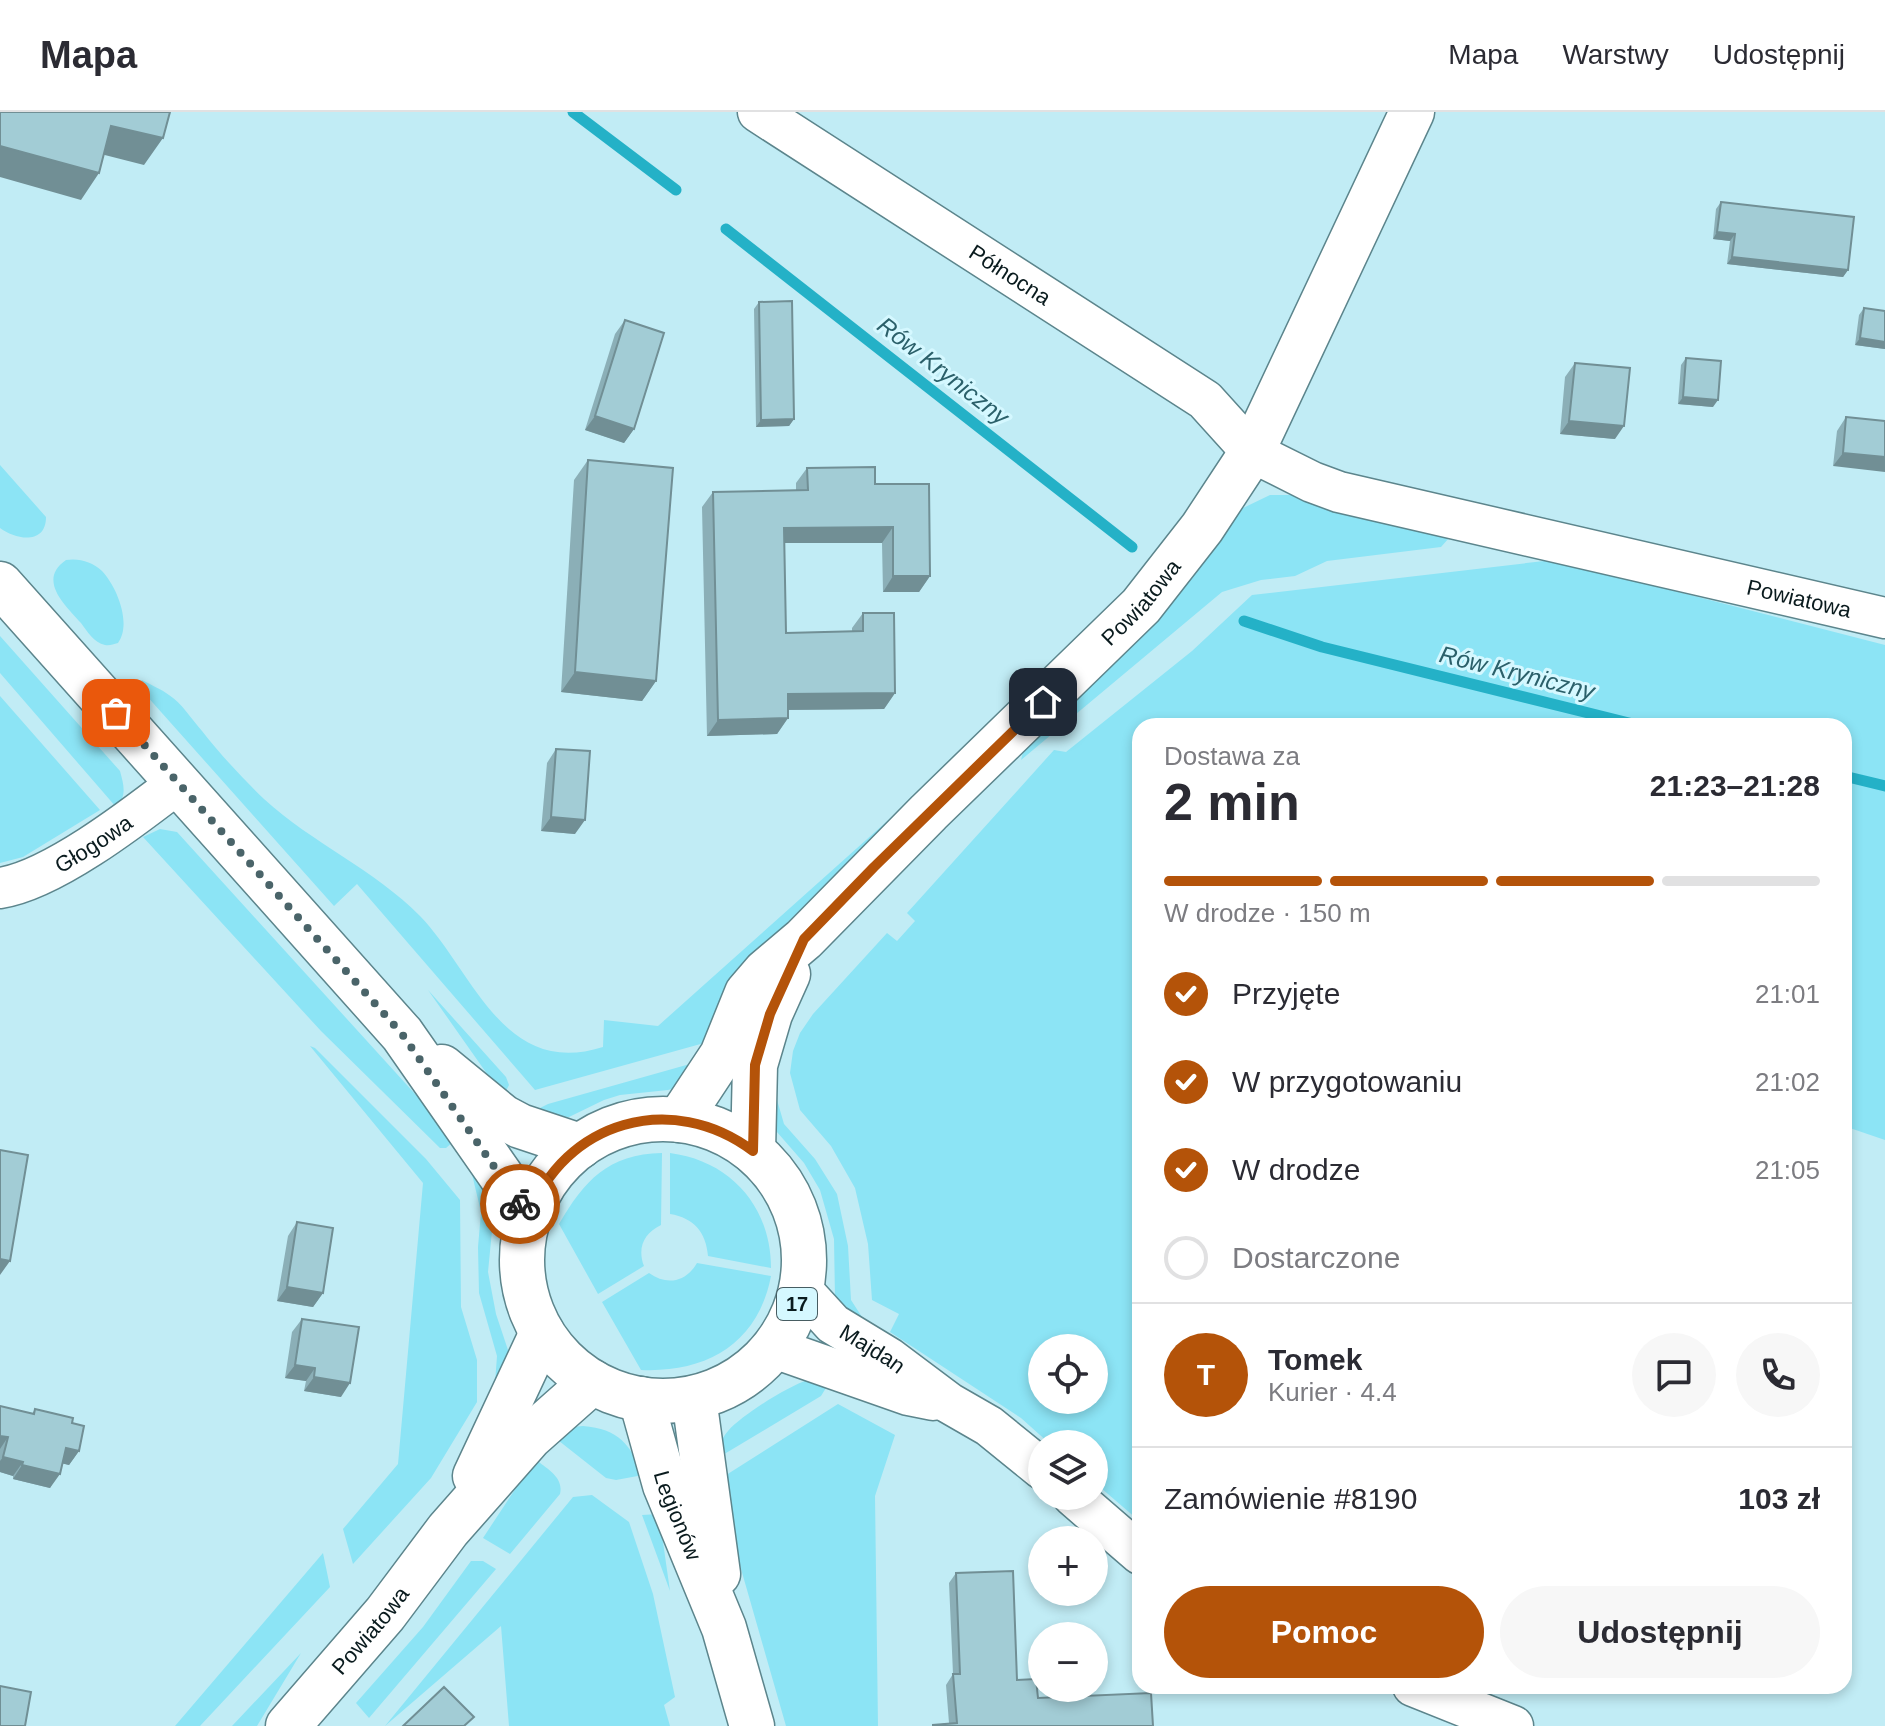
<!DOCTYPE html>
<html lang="pl">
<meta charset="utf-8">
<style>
body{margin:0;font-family:Helvetica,sans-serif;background:#f7f7f7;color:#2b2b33;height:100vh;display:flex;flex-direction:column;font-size:30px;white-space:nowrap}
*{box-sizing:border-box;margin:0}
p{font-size:26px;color:#7c7c81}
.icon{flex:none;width:44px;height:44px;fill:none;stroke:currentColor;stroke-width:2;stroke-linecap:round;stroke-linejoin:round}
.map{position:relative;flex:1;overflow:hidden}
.drawer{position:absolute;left:1132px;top:606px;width:720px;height:976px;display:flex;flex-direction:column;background:#fff;border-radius:24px;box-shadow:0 4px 12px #0003}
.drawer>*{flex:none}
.controls{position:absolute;left:1028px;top:1222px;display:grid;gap:16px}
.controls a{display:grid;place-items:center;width:80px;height:80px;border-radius:50%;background:#fff;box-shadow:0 4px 12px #0003;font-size:40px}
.pin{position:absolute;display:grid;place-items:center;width:68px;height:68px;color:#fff;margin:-34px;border-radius:16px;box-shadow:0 4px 12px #0006}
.courier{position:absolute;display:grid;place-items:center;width:80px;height:80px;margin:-40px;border:6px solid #b45309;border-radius:50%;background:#fff;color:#222;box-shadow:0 2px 10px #0007}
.summary em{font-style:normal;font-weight:700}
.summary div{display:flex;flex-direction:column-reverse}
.summary{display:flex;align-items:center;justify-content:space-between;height:136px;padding:0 32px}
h1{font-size:52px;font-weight:700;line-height:60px}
.bar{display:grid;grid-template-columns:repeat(4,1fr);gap:12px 8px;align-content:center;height:96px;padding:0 32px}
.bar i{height:10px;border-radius:6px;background:#e1e1e2}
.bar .on{background:#b45309}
.bar p{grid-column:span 4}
.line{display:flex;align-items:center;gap:20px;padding:0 32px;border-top:2px solid #e1e1e2}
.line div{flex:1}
.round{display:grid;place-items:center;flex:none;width:84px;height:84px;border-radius:42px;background:#f7f7f7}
ol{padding:0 32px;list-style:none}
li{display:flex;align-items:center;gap:24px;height:88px}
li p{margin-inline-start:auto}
li .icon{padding:8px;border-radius:50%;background:#b45309;color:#fff;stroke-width:4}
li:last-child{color:#7c7c81}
li i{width:44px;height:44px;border:4px solid #e1e1e2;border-radius:50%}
.cta{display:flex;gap:16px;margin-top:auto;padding:16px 32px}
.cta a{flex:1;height:92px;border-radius:48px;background:#b45309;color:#fff;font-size:32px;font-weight:700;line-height:92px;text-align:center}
.cta a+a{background:#f7f7f7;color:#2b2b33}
header{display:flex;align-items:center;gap:48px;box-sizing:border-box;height:112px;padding:0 40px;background:#fff;border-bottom:2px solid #e1e1e2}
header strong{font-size:38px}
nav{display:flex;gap:44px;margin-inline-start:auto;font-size:28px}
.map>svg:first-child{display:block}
.green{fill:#8ce4f5;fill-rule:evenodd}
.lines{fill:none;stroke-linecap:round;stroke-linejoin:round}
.stream{stroke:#24b1c7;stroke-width:11}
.street-casing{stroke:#5c858c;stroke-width:43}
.secondary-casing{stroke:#5c858c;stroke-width:47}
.highway-casing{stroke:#5c858c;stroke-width:47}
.street{stroke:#fff;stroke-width:40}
.secondary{stroke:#fff;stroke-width:44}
.highway{stroke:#fff;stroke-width:44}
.wall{fill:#8bafb7}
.shaded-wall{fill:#718f95}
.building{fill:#a2ccd5;stroke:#718f95;stroke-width:2}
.done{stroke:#4a6469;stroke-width:8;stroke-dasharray:0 14.4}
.route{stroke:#b45309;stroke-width:10}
.labels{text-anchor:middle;stroke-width:6;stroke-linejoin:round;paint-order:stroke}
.shield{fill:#d5f8ff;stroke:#475d62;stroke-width:2}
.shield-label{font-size:20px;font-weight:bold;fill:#0a1b1e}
.street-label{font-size:22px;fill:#0a1b1e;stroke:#d5f8ff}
.water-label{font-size:24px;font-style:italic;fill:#2b606a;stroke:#d5f8ff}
</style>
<header>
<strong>Mapa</strong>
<nav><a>Mapa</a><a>Warstwy</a><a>Udostępnij</a></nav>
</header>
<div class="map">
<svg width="1885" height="1614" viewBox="0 0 1885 1614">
<rect width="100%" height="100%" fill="#c1ecf5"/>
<path class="green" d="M0,353L46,405C46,433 16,428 0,416Z
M1270,383H1297L1449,426L1441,435L1327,449L1295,464L1261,468L1222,480L1021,648L1025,632L1241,397Z
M66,448C80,446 92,450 102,459C117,475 132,512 118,531C113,532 110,534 105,533C94,531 87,519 81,511C65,493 37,468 66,448Z
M1553,448L1885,533V1028L1844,1014V614H1140V1400L1137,1407L1094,1370V1332H1050L1021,1306L890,1220L899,1202L872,1188L868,1132L855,1076L831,1034L800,998L790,961L793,939L800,921L813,902L887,821L897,829L915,809L907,801L1054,638L1066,640L1192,539L1252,483ZM1042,1236H1094V1288H1042Z
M0,524L120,659C124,674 127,684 116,695L0,561Z
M142,568C151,573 161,577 169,583C182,591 192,608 202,619C221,643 242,666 264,687C312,731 375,758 420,804C474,860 503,967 603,935L604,908L658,914L894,703L761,837L715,928L535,978L357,772L334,794L137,573Z
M0,584L100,698L23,745L0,751Z
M160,717L177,720L426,994L454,1029L446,1036H440L321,919L143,725Z
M428,878L506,965L509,973L505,981L497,976Z
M310,934L315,936L426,1047L460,1088L461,1195L477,1248V1290L431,1366L353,1452L343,1417L398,1352L423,1071Z
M697,950L679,975L668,978L620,983L604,988L569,1005L526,1003L548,992Z
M775,981L784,1012L815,1047L837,1082L848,1134L851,1188L862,1205L857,1214L835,1186L834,1127L820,1078L804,1051L770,1012Z
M662,1041L661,1113C644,1121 637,1136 644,1154L598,1182L559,1112C584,1069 608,1042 662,1041Z
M670,1041C731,1049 771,1095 771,1156L708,1144C706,1120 694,1106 670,1102Z
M471,1058L493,1088L494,1098L488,1160L496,1202L510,1244L495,1271L497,1244L479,1181L478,1135L481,1100Z
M697,1151L771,1164C758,1232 706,1261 641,1258L602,1190L649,1161C667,1174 686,1170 697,1151Z
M808,1268L829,1271L821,1284L716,1347C718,1337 721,1327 728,1319C742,1303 788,1274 808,1268Z
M838,1292L895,1323L875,1384L878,1614H786L723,1394V1365Z
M583,1314C619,1317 630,1332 643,1363L616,1368L606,1366L554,1325L572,1315Z
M535,1347C547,1357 564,1365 560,1382L510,1442L483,1426Z
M592,1383L629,1410L653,1482L675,1585L664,1593L670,1614H509L501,1514L385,1614L573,1385Z
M659,1402L670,1479L642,1403Z
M323,1441L330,1475L200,1614H175Z
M471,1449H483L496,1457L369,1606L356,1591L423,1515Z
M301,1541L257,1614H232Z"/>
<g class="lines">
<path class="stream" d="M573,0L676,78
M726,117L1132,435
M1244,509L1322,535L1641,614
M1844,664L1885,674"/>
<g class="street-casing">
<g id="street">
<path id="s1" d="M758,0L1205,288L1252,340L1312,370L1339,380L1885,506"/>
<path id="s2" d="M0,776C53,768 135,704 178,671"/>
<path id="s3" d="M801,1177L833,1212L889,1246L949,1291L989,1314L1042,1357"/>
<path d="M774,1236L908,1283L933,1288"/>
<path d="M1073,1384L1140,1442"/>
<path d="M1413,1574L1513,1614"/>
</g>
</g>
<g class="secondary-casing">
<g id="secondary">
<path id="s4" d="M679,1008L722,943L747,881L765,860L804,827L929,700L1141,494L1202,416L1252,340L1412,0"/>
<path d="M753,1039L755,953L770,902L788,862"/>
<path d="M475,1364L542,1221"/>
<path id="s5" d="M288,1614L385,1502L448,1418L530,1325L592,1270"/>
</g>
</g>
<g class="highway-casing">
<g id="highway">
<path d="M0,472L402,922L529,1104"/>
<path d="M442,955L503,1005L520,1014L580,1034"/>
<circle cx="663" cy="1148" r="141"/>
<path d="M694,1286L718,1462"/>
<path id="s6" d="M641,1287L665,1373L724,1516L752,1614"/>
</g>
</g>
<use href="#street" class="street"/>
<use href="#secondary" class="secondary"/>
<use href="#highway" class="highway"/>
</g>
<path class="wall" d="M1721,90L1848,158L1843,165L1727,152L1730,129L1713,127L1716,97Z
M759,190L794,307L789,314L756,315L754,197Z
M1864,196L1885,199V237L1855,233L1859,203Z
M625,208L634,317L624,331L585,318L615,222Z
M1686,246L1713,295L1678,292L1681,253Z
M1575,251L1615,327L1560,322L1565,265Z
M1846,305L1885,309L1833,354L1837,319Z
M588,348L656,569L642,589L561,580L574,368Z
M807,356L875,372L930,464L919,480H883L882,431H784L786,521L852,520V516L863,501L895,581L884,597L788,598V606L777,622L707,624L702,395L713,380L796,378V371Z
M556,637L575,722L541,719L547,651Z
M297,1110L323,1181L313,1195L277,1189L288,1124Z
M302,1207L341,1285L304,1279L306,1269L285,1266L292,1220Z
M0,1294L32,1302L35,1297L72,1311L79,1339L69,1353L62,1351L50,1376L13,1367V1364L0,1360Z
M956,1461L1017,1568L1038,1586L1153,1614H932L933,1613L949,1611L946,1573L953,1562L949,1471Z"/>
<path class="shaded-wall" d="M111,14L163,26L144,53L93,40Z
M0,34L99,61L81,88L0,65Z
M1717,120L1735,122L1730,129L1713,127Z
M1732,145L1848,158L1843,165L1727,152Z
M1860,226L1885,230V237L1855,233Z
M1683,285L1718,288L1713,295L1678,292Z
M595,304L634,317L624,331L585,318Z
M794,307L789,314L756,315L761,308Z
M1569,309L1624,314L1615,327L1560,322Z
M1843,341L1885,345V360L1833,354Z
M893,415L882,431H773L784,416Z
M893,464H930L919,480H883Z
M575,560L656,569L642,589L561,580Z
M895,581L884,597L777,598L788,582Z
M788,606L777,622L707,624L718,608Z
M551,705L585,708L575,722L541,719Z
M0,1147L10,1149L0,1163Z
M287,1175L323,1181L313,1195L277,1189Z
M295,1253L315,1256L306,1269L285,1266Z
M314,1265L350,1271L341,1285L304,1279Z
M0,1324L8,1325L0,1337Z
M66,1336L79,1339L69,1353L56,1350Z
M3,1345L23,1350L13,1364L0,1360V1349Z
M22,1353L60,1362L50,1376L13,1367Z"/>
<path class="building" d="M0,0H170L163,26L111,14L99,61L0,34Z
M1721,90L1854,105L1848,158L1732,145L1735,122L1717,120Z
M792,189L794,307L761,308L759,190Z
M1864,196L1885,199V230L1860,226Z
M625,208L664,221L634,317L595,304Z
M1686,246L1721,249L1718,288L1683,285Z
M1575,251L1630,256L1624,314L1569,309Z
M1846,305L1885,309V345L1843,341Z
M588,348L673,356L656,569L575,560Z
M875,355V372H929L930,464H893V415L784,416L786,521L863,519V501H894L895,581L788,582V606L718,608L713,380L808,378L807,356Z
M556,637L590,639L585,708L551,705Z
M0,1038L28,1043L10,1149L0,1147Z
M297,1110L333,1116L323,1181L287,1175Z
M302,1207L359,1215L350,1271L314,1265L315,1256L295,1253Z
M0,1294L34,1302L35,1297L73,1306L72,1311L84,1314L79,1339L66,1336L60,1362L22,1353L23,1350L3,1345L8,1325L0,1324Z
M1013,1459L1017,1568L1036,1567L1038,1586L1151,1581L1153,1614H933V1613L957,1611L953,1562H960L956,1461Z
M0,1574L31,1580L25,1614H0Z
M444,1575L474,1605L464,1614H403Z"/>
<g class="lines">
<path class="done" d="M116,601L402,922L520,1092"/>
<path class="route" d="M520,1092L529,1104C564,1009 672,978 753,1039L755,953L770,902L804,827L874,755L1043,590"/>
</g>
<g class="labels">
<rect class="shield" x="777" y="1176" width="40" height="32" rx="6"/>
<g class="shield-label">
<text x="797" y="1199">17</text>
</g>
<g class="street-label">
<text dy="8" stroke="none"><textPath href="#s1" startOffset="300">Północna</textPath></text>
<text dy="8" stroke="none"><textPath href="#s1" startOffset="1170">Powiatowa</textPath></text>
<text dy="8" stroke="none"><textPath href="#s4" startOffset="700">Powiatowa</textPath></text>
<text dy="8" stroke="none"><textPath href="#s2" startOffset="104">Głogowa</textPath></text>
<text dy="8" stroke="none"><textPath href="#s3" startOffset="94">Majdan</textPath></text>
<text dy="8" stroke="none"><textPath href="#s6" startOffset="122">Legionów</textPath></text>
<text dy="8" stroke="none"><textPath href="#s5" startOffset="126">Powiatowa</textPath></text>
</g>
<g class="water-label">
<text transform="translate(943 259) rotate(38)" y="8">Rów Kryniczny</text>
<text transform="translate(1517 561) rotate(14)" y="8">Rów Kryniczny</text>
</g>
</g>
</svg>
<div class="controls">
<a><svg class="icon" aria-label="locate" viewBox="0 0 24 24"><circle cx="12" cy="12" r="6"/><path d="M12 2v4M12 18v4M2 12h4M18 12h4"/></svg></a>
<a><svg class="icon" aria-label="layers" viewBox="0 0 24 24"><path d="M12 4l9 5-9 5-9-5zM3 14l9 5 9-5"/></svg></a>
<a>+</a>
<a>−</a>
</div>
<div class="pin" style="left:116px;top:601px;background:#ea580c"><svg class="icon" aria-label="bag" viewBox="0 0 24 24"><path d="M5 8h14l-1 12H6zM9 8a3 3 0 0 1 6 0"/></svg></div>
<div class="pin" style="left:1043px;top:590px;background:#1f2937"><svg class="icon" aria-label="home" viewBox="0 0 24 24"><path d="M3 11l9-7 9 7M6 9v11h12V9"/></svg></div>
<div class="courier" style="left:520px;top:1092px"><svg class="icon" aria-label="bike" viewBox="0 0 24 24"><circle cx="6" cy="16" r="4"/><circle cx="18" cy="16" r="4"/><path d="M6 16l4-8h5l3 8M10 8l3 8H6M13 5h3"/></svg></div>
<section class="drawer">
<div class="summary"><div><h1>2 min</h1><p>Dostawa za</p></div><em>21:23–21:28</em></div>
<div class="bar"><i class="on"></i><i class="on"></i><i class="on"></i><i></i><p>W drodze · 150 m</p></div>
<ol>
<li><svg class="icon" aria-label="check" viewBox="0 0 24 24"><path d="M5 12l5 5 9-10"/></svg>Przyjęte<p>21:01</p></li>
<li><svg class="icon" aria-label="check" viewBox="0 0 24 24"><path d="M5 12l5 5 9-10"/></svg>W przygotowaniu<p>21:02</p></li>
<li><svg class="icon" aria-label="check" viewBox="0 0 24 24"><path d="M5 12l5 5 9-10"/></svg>W drodze<p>21:05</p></li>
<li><i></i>Dostarczone</li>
</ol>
<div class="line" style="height:144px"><b class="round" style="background:#b45309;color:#fff">T</b><div><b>Tomek</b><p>Kurier · 4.4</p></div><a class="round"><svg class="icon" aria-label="chat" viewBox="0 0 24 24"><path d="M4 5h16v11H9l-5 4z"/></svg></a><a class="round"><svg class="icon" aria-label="phone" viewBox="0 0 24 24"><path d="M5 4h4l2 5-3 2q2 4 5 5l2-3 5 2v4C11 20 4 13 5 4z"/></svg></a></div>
<div class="line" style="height:104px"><div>Zamówienie #8190</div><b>103 zł</b></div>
<div class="cta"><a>Pomoc</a><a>Udostępnij</a></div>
</section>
</div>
